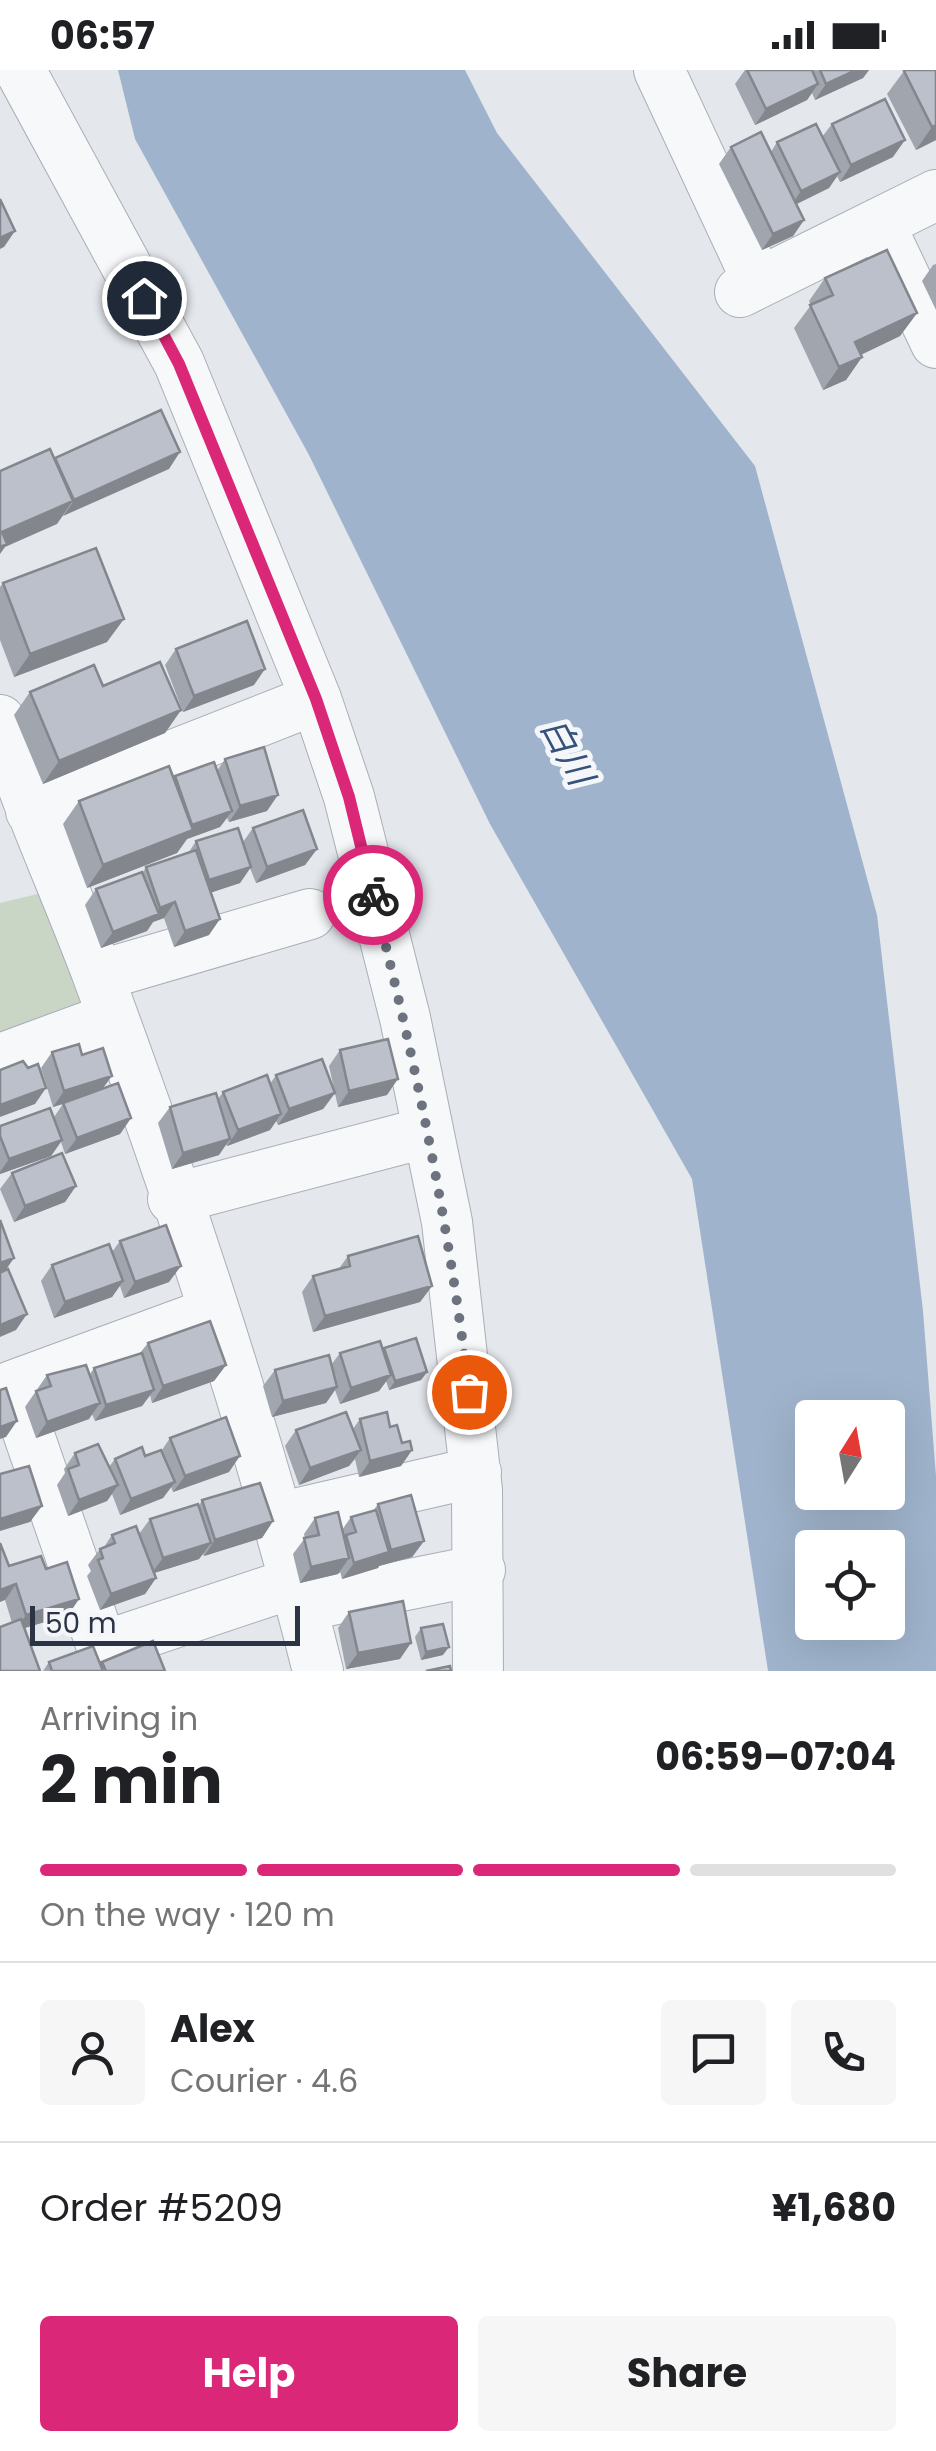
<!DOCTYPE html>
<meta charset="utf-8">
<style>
body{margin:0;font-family:Poppins,"Noto Sans JP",sans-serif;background:#f6f6f6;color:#202124;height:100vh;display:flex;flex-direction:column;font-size:38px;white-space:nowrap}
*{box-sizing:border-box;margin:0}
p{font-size:32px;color:#757577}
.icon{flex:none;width:55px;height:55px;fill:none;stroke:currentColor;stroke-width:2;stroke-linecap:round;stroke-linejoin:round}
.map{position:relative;height:1601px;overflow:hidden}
.side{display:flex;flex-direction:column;background:#fff;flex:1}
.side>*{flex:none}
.needle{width:65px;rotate:11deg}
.tools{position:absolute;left:795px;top:1330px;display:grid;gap:20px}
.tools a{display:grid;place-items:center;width:110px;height:110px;border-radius:10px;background:#fff;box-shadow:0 10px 40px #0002;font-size:50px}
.scale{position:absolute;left:30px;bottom:25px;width:270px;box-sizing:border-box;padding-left:10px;border:5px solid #2b3445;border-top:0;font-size:28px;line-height:35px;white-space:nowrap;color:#2b3445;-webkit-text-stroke:8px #f4f6f9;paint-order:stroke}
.pin{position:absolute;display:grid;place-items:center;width:85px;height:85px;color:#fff;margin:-42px;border:5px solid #fff;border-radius:50%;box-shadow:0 2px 10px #0007}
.courier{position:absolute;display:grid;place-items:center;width:100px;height:100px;margin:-50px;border:8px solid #db2777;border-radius:50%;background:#fff;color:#222;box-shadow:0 2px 12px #0007}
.summary em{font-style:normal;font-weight:700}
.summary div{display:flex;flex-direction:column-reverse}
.summary{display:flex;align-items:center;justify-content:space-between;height:170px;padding:0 40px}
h1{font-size:65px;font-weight:700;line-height:75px}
.bar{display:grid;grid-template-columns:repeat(4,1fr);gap:15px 10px;align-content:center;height:120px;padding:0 40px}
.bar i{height:12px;border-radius:8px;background:#e0e0e0}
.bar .active{background:#db2777}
.bar p{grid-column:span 4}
.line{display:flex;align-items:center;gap:25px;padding:0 40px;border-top:2px solid #e0e0e0}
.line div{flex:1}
.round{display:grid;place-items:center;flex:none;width:105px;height:105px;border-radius:10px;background:#f6f6f6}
.cta{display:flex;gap:20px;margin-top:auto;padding:20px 40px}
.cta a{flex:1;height:115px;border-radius:10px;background:#db2777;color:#fff;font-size:40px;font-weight:700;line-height:115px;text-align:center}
.cta a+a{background:#f6f6f6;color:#202124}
.status{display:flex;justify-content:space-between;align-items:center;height:70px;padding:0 50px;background:#fff;direction:ltr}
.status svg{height:28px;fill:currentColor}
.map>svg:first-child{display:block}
.green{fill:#c9d6c5}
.water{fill:#9fb4cc;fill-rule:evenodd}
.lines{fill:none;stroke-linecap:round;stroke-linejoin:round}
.minor-casing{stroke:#a9aeb7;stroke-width:52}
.minor{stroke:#f7f8fa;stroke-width:50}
.wall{fill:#a1a5ae}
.shaded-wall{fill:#83868d}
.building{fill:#bbc0ca;stroke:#83868d;stroke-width:2.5}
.done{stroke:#6c737f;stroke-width:10;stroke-dasharray:0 18}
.route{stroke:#db2777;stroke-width:12}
.labels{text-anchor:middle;stroke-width:10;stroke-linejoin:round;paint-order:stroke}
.water-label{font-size:35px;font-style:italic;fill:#34527a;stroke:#f4f6f9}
</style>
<div class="status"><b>06:57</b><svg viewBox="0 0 49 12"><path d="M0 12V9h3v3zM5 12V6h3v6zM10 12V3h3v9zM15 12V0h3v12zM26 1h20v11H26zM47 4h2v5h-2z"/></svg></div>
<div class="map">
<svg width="936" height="1601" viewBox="0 0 936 1601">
<rect width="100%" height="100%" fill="#e4e7ec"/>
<path class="green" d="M50,821L93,944L0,979V833Z"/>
<path class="water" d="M118,0H465L497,63L755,396L877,845L923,1241L936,1406V1601H768L692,1109L490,754L309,385L135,69ZM812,1348H888V1422H812ZM812,1478H888V1552H812Z"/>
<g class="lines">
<g class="minor-casing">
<path id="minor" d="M20,0L179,293L316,629L349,727L405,948L447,1152L477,1420L478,1601
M659,0L758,212
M879,153L936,273
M740,222L936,125
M0,650C27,737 66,820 98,906C182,1132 259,1366 318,1601
M31,741L316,629
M98,906L310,844
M0,989L112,948
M173,1129L428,1062
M211,1243L12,1316L102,1577L296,1512
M277,1448L476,1402
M302,1536L480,1500"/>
</g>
<use href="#minor" class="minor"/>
</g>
<path class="wall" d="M745,0H869L863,8L815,30L812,23L807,30L755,55L735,14Z
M936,0V70L916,80L887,24L904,1Z
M832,54L893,87L840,112L837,106L829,118L797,134L804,150L793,166L762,180L719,94L731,77L771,82L777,72L822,67Z
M936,194V240L922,211L933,195Z
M825,208L917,243L900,266L861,285L862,287L846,310L823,320L794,258L811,235L809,231Z
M3,513L107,572L14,607L0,570V517Z
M176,579L254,615L183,642L165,595Z
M103,616L181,640L165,663L43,714L14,645L30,622Z
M225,689L267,741L229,752L227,748L220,757L187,769L177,783L87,818L63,754L79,731L173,708L175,706L217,701Z
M253,758L317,779L305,795L256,813L250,798L240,813L211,822L209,865L174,877L164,848L153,852L147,861L101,878L85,835L96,819L143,802L146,797L189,782L196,771L243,772Z
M340,980L387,1025L338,1037L329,996Z
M52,982L82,985L103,1018L131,1048L120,1064L65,1084L61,1072L51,1086L0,1104V1056L54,1047L63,1034L53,1037L41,998Z
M276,1005L335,1023L323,1039L278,1055L276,1051L270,1060L227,1076L226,1074L219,1085L172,1099L158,1053L170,1037L218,1029L223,1022L270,1014Z
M12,1103L76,1116L65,1132L14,1152L0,1119Z
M120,1171L169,1212L124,1228L120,1216L112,1227L54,1248L41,1211L52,1195L112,1182Z
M348,1186L432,1216L420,1232L313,1262L302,1222L313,1206L338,1200Z
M148,1273L226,1295L214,1311L152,1333L150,1325L142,1336L95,1351L92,1344L89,1349L36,1368L25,1337L47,1305L90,1304L94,1298L140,1283Z
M384,1278L427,1302L421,1310L389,1320L386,1311L379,1321L340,1334L335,1320L326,1333L272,1347L263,1316L275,1300L331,1295L340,1283L383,1280Z
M360,1349L390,1357L402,1373L412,1380L401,1396L359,1407L355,1389L349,1396L299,1415L285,1376L296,1360L353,1359Z
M170,1368L229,1402L173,1422L171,1417L163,1428L120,1445L112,1424L107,1431L68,1446L57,1415L65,1403L64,1399L75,1383L109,1397L115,1389L145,1386L162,1380Z
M202,1430L273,1451L262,1468L204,1486L203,1484L199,1489L154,1503L156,1508L145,1524L100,1540L87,1506L91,1501L88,1495L100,1479L104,1477L112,1465L139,1464L150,1449L199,1436Z
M378,1434L424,1471L412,1487L379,1496L378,1498L342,1509L340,1501L338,1504L300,1513L293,1484L305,1468L304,1464L315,1448L342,1460L351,1447L373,1441Z
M9,1496L46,1499L79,1529L68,1545L24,1558L12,1553L5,1530Z
M349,1542L400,1589L346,1599L338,1558Z
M421,1558L443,1585L421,1590L415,1567Z
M49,1592L100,1594L102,1592L165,1601H43Z"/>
<path class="shaded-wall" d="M856,0H869L863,8L815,30L826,14Z
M818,14L807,30L755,55L766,39Z
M936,55V70L916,80L932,57Z
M905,70L893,87L840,112L851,95Z
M840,102L829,118L790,137L801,121Z
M804,150L793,166L762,180L773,164Z
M15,161L4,177L0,179V168Z
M917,243L900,266L839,295L855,272Z
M862,287L846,310L823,320L839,297Z
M180,382L169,399L63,446L74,430Z
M73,431L57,454L5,477L0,484V465L2,462Z
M124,549L107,572L14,607L30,584Z
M265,599L254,615L183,642L194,626Z
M181,640L165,663L43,714L59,691Z
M278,725L267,741L229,752L240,736Z
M232,741L220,757L187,769L177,783L87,818L103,795L192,755Z
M317,779L305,795L256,813L267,797Z
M251,797L240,813L198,827L209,810Z
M175,832L164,848L153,852L147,861L101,878L113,862L155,846L160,838Z
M220,849L209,865L174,877L185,861Z
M112,1006L100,1022L53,1037L64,1021Z
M398,1009L387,1025L338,1037L349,1021Z
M46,1018L35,1034L0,1047V1035Z
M335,1023L323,1039L278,1055L289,1039Z
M281,1044L270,1060L227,1076L238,1060Z
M131,1048L120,1064L65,1084L77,1068Z
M230,1069L219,1085L172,1099L183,1083Z
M62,1070L51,1086L0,1104V1102L9,1089Z
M76,1116L65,1132L14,1152L25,1136Z
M14,1188L3,1204L0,1205V1193Z
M181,1196L169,1212L124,1228L135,1212Z
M123,1211L112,1227L54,1248L65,1232Z
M432,1216L420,1232L313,1262L325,1246Z
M27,1244L16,1260L0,1267V1255Z
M226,1295L214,1311L152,1333L163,1316Z
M427,1302L421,1310L389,1320L395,1311Z
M391,1305L379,1321L340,1334L351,1318Z
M337,1317L326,1333L272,1347L283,1331Z
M154,1320L142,1336L95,1351L106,1335Z
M100,1333L89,1349L36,1368L47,1352Z
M17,1351L6,1367L0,1369V1357Z
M361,1380L349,1396L299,1415L310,1398Z
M412,1380L401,1396L359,1407L370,1391Z
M240,1386L229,1402L173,1422L185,1406Z
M175,1412L163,1428L120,1445L131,1429Z
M118,1415L107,1431L68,1446L79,1430Z
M42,1436L30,1452L0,1461V1449Z
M273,1451L262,1468L204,1486L215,1470Z
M424,1471L412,1487L379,1496L378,1498L342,1509L354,1493L389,1482L391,1480Z
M211,1473L199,1489L151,1504L163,1488Z
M349,1488L338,1504L300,1513L311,1497Z
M156,1508L145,1524L100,1540L111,1524Z
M16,1514L5,1530L0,1532V1520Z
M79,1529L68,1545L15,1561L26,1545Z
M411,1573L400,1589L346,1599L358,1583Z
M449,1577L443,1585L421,1590L426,1582Z"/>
<path class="building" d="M747,0H812L818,14L766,39Z
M820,0H856L826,14Z
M906,0H936V55L932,57L904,1Z
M885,29L905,70L851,95L832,54Z
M816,54L840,102L801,121L777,72Z
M761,62L804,150L773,164L731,77Z
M0,129L15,161L0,168Z
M887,180L917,243L855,272L862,287L839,297L810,235L833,225L825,208Z
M161,340L180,382L74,430L55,388Z
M50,379L73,431L2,462L7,474L0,477V401Z
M96,478L124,549L30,584L3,513Z
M247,551L265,599L194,626L176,579Z
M160,592L181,640L59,691L30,622L94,595L103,616Z
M264,677L278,725L240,736L225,689Z
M214,692L232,741L192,755L175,706Z
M169,696L193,760L103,795L79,731Z
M303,740L317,779L267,797L253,758Z
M238,758L251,797L209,810L196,771Z
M196,780L220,849L185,861L175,832L160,838L146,797Z
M142,802L159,844L113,862L96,819Z
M388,969L398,1009L349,1021L340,980Z
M79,974L82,985L103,978L112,1006L64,1021L52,982Z
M322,989L335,1023L289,1039L276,1005Z
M23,991L28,998L38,994L46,1018L0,1035V1000Z
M267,1005L281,1044L238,1060L223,1022Z
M118,1013L131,1048L77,1068L63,1033Z
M216,1023L230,1069L183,1083L170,1037Z
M50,1038L62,1070L9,1089L0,1066V1056Z
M62,1083L76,1116L25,1136L12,1103Z
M0,1150L14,1188L0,1193Z
M166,1155L181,1196L135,1212L120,1171Z
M418,1166L432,1216L325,1246L313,1206L350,1196L348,1186Z
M109,1174L123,1211L65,1232L52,1195Z
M8,1199L27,1244L0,1255V1203Z
M210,1251L226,1295L163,1316L148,1273Z
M416,1268L427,1302L395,1311L384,1278Z
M380,1271L391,1305L351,1318L340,1283Z
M142,1283L154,1320L106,1335L94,1298Z
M329,1285L337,1317L283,1331L275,1300Z
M86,1295L100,1333L47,1352L36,1321L51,1316L47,1305Z
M6,1318L17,1351L0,1357V1320Z
M346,1342L361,1380L310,1398L296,1360Z
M387,1342L390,1357L397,1355L402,1373L410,1371L412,1380L370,1391L360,1349Z
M226,1347L240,1386L185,1406L170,1368Z
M98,1374L118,1415L79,1430L68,1399L79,1395L75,1383Z
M142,1377L145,1386L161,1380L175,1412L131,1429L115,1389Z
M29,1396L42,1436L0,1449V1404Z
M260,1413L273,1451L215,1470L202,1430Z
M411,1425L424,1471L391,1480L378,1434Z
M198,1434L211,1473L163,1488L150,1449Z
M376,1440L389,1482L354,1493L346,1465L356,1462L351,1447Z
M338,1442L349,1488L311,1497L304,1468L319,1465L315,1448Z
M136,1456L156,1508L111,1524L98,1490L103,1488L100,1479L115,1473L112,1465Z
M0,1473L9,1496L41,1486L46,1499L67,1492L79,1529L26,1545L16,1514L0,1520Z
M403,1531L411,1573L358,1583L349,1542Z
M21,1549L40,1601H0V1557Z
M443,1554L449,1577L426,1582L421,1558Z
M153,1571L165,1601H106L102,1592Z
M93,1576L103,1601H52L49,1592Z
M450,1596L451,1601H426Z"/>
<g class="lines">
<path class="done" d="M373,825C415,989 449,1154 469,1322"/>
<path class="route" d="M144,228L179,294L316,629L349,727L373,825"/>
</g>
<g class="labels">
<g class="water-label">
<text transform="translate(567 681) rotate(62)" y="12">白川</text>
</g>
</g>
</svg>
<div class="tools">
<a><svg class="needle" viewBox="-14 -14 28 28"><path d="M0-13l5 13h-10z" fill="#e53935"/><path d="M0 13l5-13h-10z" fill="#757577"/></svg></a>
<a><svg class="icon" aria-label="locate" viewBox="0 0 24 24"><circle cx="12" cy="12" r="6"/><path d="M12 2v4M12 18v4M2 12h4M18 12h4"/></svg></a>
</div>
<div class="scale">50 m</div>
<div class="pin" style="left:469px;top:1322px;background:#ea580c"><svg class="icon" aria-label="bag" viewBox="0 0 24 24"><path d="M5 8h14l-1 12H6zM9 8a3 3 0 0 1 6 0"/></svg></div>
<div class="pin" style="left:144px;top:228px;background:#1f2937"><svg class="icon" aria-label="home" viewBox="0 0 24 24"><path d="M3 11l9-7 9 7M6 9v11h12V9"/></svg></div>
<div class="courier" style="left:373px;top:825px"><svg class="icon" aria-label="bike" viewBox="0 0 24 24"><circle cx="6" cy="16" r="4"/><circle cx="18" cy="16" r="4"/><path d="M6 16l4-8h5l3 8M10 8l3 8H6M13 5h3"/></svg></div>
</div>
<section class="side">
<div class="summary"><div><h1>2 min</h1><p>Arriving in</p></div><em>06:59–07:04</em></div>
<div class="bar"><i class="active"></i><i class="active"></i><i class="active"></i><i></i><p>On the way · 120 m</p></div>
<div class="line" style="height:180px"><a class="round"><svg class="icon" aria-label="person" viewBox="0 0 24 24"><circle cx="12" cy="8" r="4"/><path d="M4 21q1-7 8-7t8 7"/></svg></a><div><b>Alex</b><p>Courier · 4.6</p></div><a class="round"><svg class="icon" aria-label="chat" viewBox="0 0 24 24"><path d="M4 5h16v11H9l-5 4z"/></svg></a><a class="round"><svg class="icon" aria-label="phone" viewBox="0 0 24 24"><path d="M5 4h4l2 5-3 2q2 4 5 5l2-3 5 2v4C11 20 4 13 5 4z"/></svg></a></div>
<div class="line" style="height:130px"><div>Order #5209</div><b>¥1,680</b></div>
<div class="cta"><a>Help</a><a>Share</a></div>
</section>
